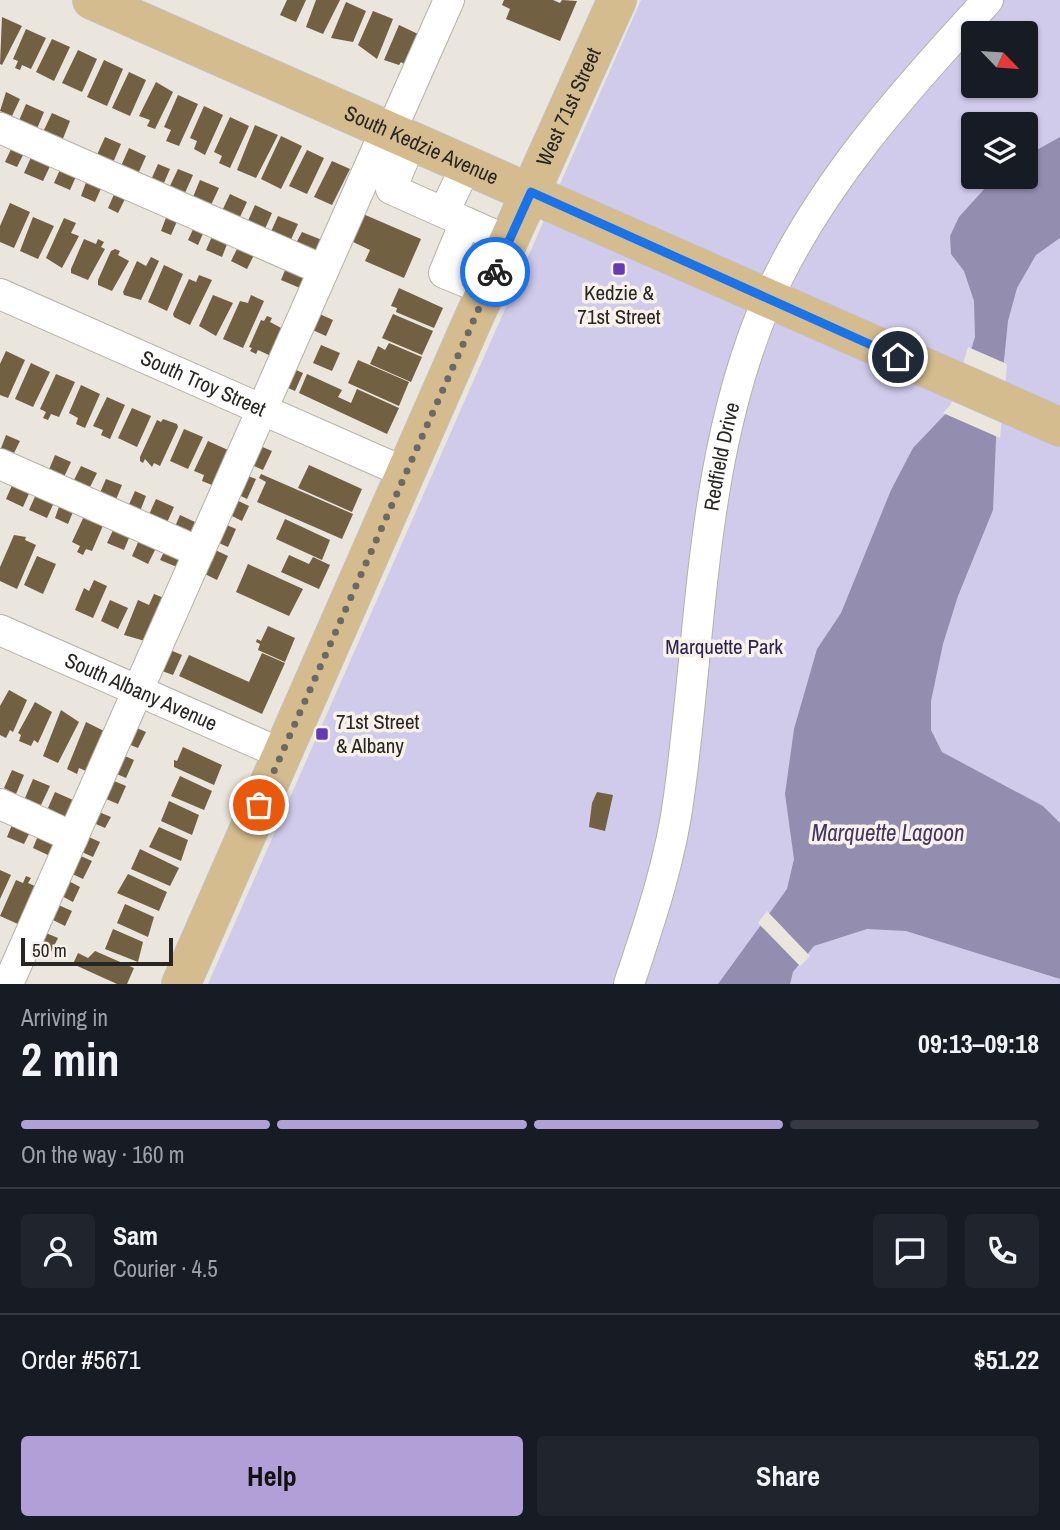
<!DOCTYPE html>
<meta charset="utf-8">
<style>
body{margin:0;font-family:"Archivo Narrow",sans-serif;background:#20242c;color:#f1f3f6;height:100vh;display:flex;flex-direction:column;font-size:26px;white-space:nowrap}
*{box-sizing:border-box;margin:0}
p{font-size:23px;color:#9ea1a6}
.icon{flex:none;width:38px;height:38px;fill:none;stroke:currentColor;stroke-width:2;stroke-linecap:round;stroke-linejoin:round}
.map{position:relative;height:984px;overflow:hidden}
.panel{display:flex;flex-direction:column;background:#171b24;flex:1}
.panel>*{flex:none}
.needle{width:46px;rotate:115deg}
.fabs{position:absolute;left:961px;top:21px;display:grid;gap:14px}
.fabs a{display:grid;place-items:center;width:77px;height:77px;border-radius:7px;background:#171b24;box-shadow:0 2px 5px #0004;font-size:35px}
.scale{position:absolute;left:21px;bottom:18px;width:152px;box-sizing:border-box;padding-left:7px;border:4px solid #282623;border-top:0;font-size:19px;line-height:24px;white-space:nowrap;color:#282623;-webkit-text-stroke:5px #f8f2ea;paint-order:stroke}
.pin{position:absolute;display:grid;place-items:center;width:60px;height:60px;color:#fff;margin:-30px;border:4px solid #fff;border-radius:50%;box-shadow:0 2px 7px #0007}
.courier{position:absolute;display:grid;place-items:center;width:70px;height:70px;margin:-35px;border:5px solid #1a73e8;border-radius:50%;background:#fff;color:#222;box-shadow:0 2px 9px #0007}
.overview em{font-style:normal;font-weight:700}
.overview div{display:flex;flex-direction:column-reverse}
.overview{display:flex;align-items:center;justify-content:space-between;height:119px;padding:0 21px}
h1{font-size:46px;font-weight:700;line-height:52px}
.bar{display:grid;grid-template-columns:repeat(4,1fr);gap:10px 7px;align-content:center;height:84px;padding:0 21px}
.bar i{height:9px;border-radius:5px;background:#363941}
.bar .current{background:#b1a0d8}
.bar p{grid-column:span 4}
.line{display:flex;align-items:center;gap:18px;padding:0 21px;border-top:2px solid #363941}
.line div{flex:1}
.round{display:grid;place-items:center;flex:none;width:74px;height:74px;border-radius:7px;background:#20242c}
.cta{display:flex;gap:14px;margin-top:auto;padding:14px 21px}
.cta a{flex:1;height:80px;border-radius:7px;background:#b1a0d8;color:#111;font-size:28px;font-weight:700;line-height:80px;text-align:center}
.cta a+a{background:#20242c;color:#f1f3f6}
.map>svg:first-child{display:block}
.green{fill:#d1cbeb;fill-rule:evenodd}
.water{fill:#938daf}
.pier{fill:#eae5dd}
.building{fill:#716041}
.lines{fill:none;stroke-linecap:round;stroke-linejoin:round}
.minor-casing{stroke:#b6b1a8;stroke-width:32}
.major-casing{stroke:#c3c2c1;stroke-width:40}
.minor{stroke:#fff;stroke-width:30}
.major{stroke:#d5bc8e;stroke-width:38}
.done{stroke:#6c6964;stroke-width:7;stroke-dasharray:0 12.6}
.route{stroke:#1a73e8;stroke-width:9}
.poi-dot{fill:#633bb3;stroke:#f8f2ea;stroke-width:2.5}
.labels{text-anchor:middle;stroke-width:7;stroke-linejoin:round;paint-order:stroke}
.street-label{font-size:21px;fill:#282623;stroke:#f8f2ea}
.poi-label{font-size:21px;fill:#282623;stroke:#f8f2ea}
.park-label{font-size:21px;fill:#2e224f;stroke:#f8f2ea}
.water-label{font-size:23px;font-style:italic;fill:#423666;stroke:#f8f2ea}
</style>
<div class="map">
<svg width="1060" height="984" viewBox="0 0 1060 984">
<rect width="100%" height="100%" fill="#eae5dd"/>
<path class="green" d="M641,0H1060V984H208ZM973,33H1026V86H973ZM973,124H1026V177H973Z"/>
<path class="water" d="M1060,137V238L1036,255L1017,288L1008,321L996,439L993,510L958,596L943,644L931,701V730L942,752L1043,806L1060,823V979L906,931L867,929L814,946L793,972L790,984H718L787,889L794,859L785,794L794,729L817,649L841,613L891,490L913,448L954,405L975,337L974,301L964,271L951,254L950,236L959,217L986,187L999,177H1026V156Z"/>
<path class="pier" d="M968,347L1007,364L1000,438L943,413L951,404Z
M767,911L810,956L800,966L758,923Z"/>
<path class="building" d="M287,0H306L296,22L280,15Z
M316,0H340L323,34L306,27Z
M504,0H553L560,3L562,0L577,1L560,41L506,19L510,9L502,5Z
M346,2L366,11L353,42L331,38Z
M373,11L393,19L377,59L358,45Z
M2,17L22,26L2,65L0,64Z
M399,25L418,34L404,64L401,62L399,65L384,60Z
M26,29L46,38L31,69L22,65L20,70L15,68L18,61L13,59Z
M52,39L70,47L54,81L36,72Z
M78,50L97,59L82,92L62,83Z
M104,60L123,69L107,106L87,97Z
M129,72L146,80L130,116L112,108Z
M156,82L173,92L155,129L147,126L150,120L139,116Z
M6,92L20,99L12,116L0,111Z
M178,95L198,104L179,146L166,141L171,130L164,127Z
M26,104L44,112L36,131L18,123Z
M204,106L223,115L205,155L194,149L197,141L190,138Z
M52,113L70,121L62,141L43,132Z
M230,117L249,126L230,168L219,163L222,156L214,152Z
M255,125L278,135L256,178L237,170Z
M281,136L302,146L281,189L261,179Z
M105,137L121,144L112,165L96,157Z
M14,143L26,149L17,167L5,162Z
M129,148L146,156L138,174L121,166Z
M307,150L324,158L307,194L289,186Z
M33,153L52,162L43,181L24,173Z
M332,161L350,169L332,205L314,197Z
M158,164L170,169L163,185L151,180Z
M62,165L78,172L70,190L54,183Z
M178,169L193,175L184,195L169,188Z
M88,177L103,184L95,202L81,196Z
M200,180L219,188L211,205L193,197Z
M116,190L127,195L118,213L108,208Z
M230,194L247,202L239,219L222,211Z
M10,203L30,212L14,248L0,242V226Z
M255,205L272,213L264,231L247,223Z
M363,214L421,239L404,278L365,261L370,250L351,241Z
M167,215L178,219L171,235L161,231Z
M278,216L298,224L289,244L269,236Z
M33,217L54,226L38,259L20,251Z
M64,218L76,223L71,233L79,236L62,268L46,258Z
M195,225L205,229L198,245L188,240Z
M214,232L229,239L222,257L206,250Z
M302,232L322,240L314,256L294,247Z
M84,239L96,244L98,239L104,242L101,247L105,249L88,280L71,273V269Z
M240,243L256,251L247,269L231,261Z
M115,249L120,251L118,255L129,261L112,291L98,285V280L111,251Z
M151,257L159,261L141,300L124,295L123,292L137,261L146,266Z
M288,263L307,271L300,288L281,280Z
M164,265L183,274L167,311L148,302Z
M199,275L212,280L190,325L174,317L173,314L189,279L196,282Z
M399,288L443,308L434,328L396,312L397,308L391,306Z
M213,295L233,303L216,336L199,326Z
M251,295L264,301L243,348L223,339L240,301L248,303Z
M315,312L333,320L326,336L308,328Z
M393,314L433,331L422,355L382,338Z
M267,316L272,318L270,322L283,329L271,356L258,350L256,354L250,351L252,348L249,347L261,320L264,321Z
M389,343L422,357L411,382L370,364L378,346L385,350Z
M321,345L340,353L332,371L313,363Z
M6,351L25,360L8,398L0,395V364Z
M358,360L409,382L399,406L348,383Z
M31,363L50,372L33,407L15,399Z
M287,366L303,373L295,391L279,384Z
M56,374L75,382L59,417L51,414L48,420L43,418L46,412L40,409Z
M307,374L342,390L338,397L351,403L357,389L399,408L387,434L299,393Z
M81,385L100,394L85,428L76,424L78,418L69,413Z
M107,397L125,405L110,439L101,435L103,430L93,426Z
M132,408L151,416L137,447L118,438Z
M163,419L177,424L178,427L160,466L154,463L152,467L145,459L143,463L140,461V457L157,420L161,422Z
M184,429L203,437L188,469L170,461Z
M6,435L20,441L12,457L0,451Z
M208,441L228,450L212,485L202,481L204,475L194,471Z
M253,443L272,451L263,470L245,462Z
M55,455L71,462L63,479L48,472Z
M309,465L362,489L352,512L298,488Z
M81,466L97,473L88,491L72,484Z
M240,473L256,479L247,499L231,491Z
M261,474L353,514L342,539L257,502L266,482L259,478Z
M106,479L122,485L115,502L99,495Z
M14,481L31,489L23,507L6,499Z
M38,490L56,498L47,518L29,510Z
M135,491L146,496L139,514L127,509Z
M230,497L249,506L242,521L224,512Z
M156,499L174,507L165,527L147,519Z
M61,501L75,507L68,524L55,518Z
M86,512L105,521L92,551L86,549L83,555L77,552L80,546L72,542Z
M180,515L195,522L189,535L174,529Z
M285,519L330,540L322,560L276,539Z
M220,522L236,529L228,547L212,540Z
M115,526L131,533L124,550L107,543Z
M14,535L26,537L25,540L36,545L17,589L0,581V567Z
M140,538L157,546L148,564L132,556Z
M209,547L228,556L217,580L199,571Z
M166,548L182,555L177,567L160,560Z
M289,555L309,564L313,557L330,565L319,589L281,572Z
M37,556L56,564L43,594L24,585Z
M248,564L303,589L289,616L236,592Z
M94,580L107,586L93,618L75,610L84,588L89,591Z
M154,594L164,598L145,641L124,635L138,600L149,605Z
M110,600L128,608L118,629L101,621Z
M268,626L295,638L285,662L258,650L260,644L256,642L257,639L261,641Z
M163,647L182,655L173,675L154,668Z
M262,653L285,663L262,714L179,676L189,655L249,682Z
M9,690L27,700L13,732L10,730L6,738L0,735V706Z
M35,702L52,712L38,743L34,740L31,746L19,741L21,735L18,733Z
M61,710L79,722L58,763L43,756Z
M86,722L104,731L86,771L79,768L77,774L67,769Z
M130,725L146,732L138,748L123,742Z
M183,747L222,765L214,785L174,767V760L177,761Z
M118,753L134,760L126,778L110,771Z
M12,770L24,775L16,794L4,788Z
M180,776L212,791L204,810L171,796Z
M107,778L126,786L118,804L99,796Z
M33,779L50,786L41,805L25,798Z
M55,792L73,800L66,817L48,808Z
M597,792L613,795L605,831L589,827L592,803Z
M169,801L199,815L192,835L161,821Z
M94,810L111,817L105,828L89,821Z
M14,820L32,828L24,844L7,837Z
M159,827L188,840L181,861L149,847Z
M40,831L57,838L50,856L33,848Z
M82,834L100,842L93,857L75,849Z
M140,849L179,868L170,886L131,869Z
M74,853L92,861L83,879L66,871Z
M0,870L11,875L0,899Z
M128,874L167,892L159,911L117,893Z
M26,876L31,878L28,883L37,887L18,924L0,916L16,880L23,883Z
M65,879L80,887L73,902L58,894Z
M54,903L72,911L65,926L47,917Z
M125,904L154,917L148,937L117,923Z
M113,929L143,942L138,962L105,949Z
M41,931L58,938L49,956L33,949Z
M95,951L134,968L127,984H117L73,964L78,953L88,958Z"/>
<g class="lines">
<g class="minor-casing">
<g id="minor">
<path d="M0,128L323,270"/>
<path d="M391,131L449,0"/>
<path d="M412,140L391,189L465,222"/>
<path d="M444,212L467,164"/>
<path d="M486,290L444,273L465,222L508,241"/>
<path id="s1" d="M0,294L406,473"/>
<path d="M0,464L199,552"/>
<path id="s2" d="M0,630L282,754"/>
<path d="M0,804L73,837"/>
<path d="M8,984L386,129"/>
<path id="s3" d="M629,984C649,924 671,860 679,796C702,631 700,455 768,299C818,186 905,90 988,0"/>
</g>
</g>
<g class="major-casing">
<g id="major">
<path id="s4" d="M92,0L1060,427"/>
<path id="s5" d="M181,984L471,324L617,0"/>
</g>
</g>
<use href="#minor" class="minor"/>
<use href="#major" class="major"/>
</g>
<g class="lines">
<path class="done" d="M259,805L495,272"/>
<path class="route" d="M495,272L531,192L898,357"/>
</g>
<g class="poi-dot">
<rect x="612" y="262" width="14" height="14" rx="3.5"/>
<rect x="315" y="727" width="14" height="14" rx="3.5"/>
</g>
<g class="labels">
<g class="street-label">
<text dy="7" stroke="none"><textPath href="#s5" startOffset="959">West 71st Street</textPath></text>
<text dy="7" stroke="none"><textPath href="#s4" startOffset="360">South Kedzie Avenue</textPath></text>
<text dy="7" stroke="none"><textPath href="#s1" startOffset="222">South Troy Street</textPath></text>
<text dy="7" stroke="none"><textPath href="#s3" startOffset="537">Redfield Drive</textPath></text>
<text dy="7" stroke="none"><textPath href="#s2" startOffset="154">South Albany Avenue</textPath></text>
</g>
<g class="poi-label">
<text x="619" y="300">Kedzie &amp;<tspan x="619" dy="24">71st Street</tspan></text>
<text x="336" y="729" text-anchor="start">71st Street<tspan x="336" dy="24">&amp; Albany</tspan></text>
</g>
<g class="park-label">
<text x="724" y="654">Marquette Park</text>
</g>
<g class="water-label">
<text x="888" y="841">Marquette Lagoon</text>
</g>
</g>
</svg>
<div class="fabs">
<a><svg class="needle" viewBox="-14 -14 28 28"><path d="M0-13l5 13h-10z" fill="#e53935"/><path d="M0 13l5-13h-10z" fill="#9ea1a6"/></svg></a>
<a><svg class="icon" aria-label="layers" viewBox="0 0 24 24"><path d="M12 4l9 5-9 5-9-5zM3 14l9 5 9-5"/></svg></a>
</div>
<div class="scale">50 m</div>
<div class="pin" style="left:259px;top:805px;background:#ea580c"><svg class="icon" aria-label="bag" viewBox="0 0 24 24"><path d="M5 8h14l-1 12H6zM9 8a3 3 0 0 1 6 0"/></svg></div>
<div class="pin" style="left:898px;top:357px;background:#1f2937"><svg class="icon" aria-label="home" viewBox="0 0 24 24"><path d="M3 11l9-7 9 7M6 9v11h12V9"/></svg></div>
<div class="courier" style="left:495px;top:272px"><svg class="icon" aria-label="bike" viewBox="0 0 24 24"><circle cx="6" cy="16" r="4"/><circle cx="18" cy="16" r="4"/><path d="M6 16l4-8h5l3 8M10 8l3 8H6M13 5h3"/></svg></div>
</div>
<section class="panel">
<div class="overview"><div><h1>2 min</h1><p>Arriving in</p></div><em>09:13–09:18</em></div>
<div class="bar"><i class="current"></i><i class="current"></i><i class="current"></i><i></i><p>On the way · 160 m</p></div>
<div class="line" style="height:126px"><a class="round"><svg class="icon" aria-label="person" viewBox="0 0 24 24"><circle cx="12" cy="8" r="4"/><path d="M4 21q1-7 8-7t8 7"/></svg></a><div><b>Sam</b><p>Courier · 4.5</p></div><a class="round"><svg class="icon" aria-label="chat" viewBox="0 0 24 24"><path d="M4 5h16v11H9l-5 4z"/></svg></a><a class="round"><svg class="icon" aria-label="phone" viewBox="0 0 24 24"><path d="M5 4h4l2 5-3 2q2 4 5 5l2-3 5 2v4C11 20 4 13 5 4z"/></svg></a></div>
<div class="line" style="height:91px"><div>Order #5671</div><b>$51.22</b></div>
<div class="cta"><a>Help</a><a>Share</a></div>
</section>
